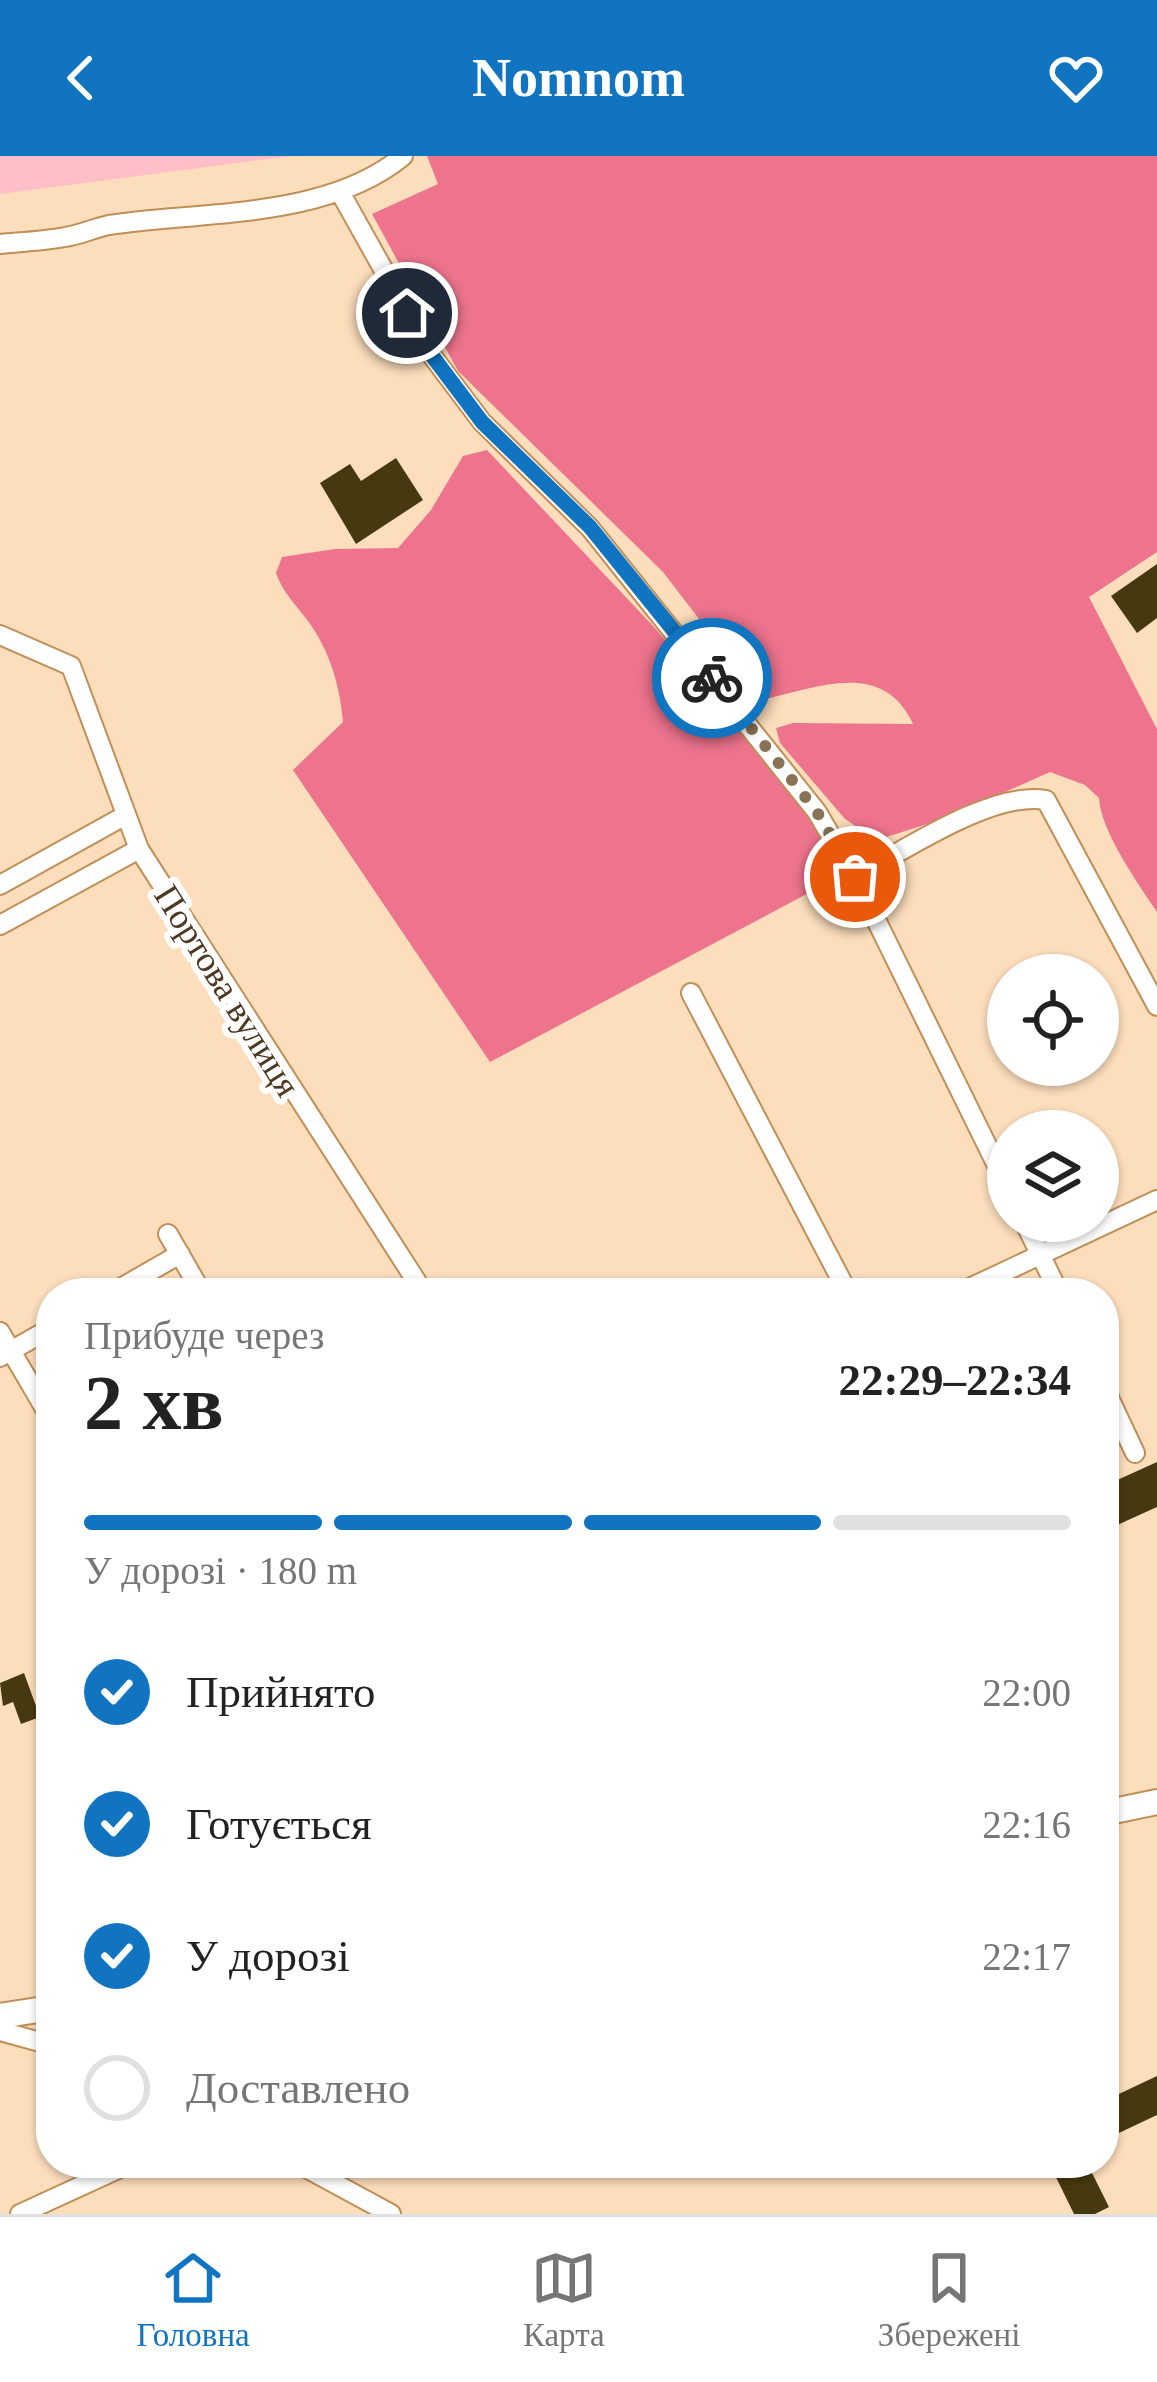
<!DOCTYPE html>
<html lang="uk">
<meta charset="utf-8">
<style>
body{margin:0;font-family:"Times New Roman",serif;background:#f2f2f2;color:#222;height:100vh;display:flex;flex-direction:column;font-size:45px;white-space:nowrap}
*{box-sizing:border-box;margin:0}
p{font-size:39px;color:#767676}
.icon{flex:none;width:66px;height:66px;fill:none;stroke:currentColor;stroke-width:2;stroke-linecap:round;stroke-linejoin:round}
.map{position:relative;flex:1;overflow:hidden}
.drawer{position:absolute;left:36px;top:1122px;width:1083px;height:900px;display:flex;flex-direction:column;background:#fff;border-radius:48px;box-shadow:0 3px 9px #0004}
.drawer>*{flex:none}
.tools{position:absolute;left:987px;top:798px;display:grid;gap:24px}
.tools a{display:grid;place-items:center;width:132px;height:132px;border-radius:50%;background:#fff;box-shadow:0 3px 9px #0004;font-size:60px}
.pin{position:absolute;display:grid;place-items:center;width:102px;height:102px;color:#fff;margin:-51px;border:6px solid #fff;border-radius:50%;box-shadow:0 3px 12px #0007}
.courier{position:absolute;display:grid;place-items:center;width:120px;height:120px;margin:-60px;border:9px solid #1074c0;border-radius:50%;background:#fff;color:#222;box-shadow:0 3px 15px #0007}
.summary em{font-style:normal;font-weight:700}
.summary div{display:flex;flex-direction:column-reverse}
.summary{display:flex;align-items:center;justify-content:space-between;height:204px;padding:0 48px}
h1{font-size:78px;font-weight:700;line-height:90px}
.bar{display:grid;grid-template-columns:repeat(4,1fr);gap:18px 12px;align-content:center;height:144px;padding:0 48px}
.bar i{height:15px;border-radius:9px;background:#e0e0e0}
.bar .selected{background:#1074c0}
.bar p{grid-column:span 4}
ol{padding:0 48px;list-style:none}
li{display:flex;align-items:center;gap:36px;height:132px}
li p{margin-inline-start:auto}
li .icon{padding:12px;border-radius:50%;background:#1074c0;color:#fff;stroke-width:4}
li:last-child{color:#767676}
li i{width:66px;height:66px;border:6px solid #e0e0e0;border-radius:50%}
header{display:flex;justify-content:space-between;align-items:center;height:156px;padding:0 48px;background:#1074c0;color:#fff;font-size:54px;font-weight:700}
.menu{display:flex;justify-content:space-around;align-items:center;height:168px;border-top:3px solid #e0e0e0;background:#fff;font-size:33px;color:#767676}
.menu a{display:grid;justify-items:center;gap:6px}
.menu .selected{color:#1074c0}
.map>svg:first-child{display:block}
.green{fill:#ffbec8}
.forest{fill:#ee748d}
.building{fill:#47390f}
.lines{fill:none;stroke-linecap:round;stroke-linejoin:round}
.minor-casing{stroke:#c08f58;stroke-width:22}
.major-casing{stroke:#c08f58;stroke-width:28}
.minor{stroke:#fff;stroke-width:18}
.major{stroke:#fff;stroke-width:24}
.done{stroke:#8a7257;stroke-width:12;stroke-dasharray:0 21.6}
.route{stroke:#1074c0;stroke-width:15}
.labels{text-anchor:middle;stroke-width:12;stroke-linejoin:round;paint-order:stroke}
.street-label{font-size:36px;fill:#4d3821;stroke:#fff}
</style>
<header><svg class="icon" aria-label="back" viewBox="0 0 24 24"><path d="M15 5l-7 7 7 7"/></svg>Nomnom<svg class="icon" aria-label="heart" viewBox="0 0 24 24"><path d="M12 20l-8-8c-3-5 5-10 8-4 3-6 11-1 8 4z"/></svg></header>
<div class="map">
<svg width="1157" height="2058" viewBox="0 0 1157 2058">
<rect width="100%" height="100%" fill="#fcddbc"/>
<path class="green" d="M0,0H291L0,38Z"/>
<path class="forest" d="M427,0H1157V396L1089,441L1157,573V756C1139,729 1100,674 1099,642L1085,629L1050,616L949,661L877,684L845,663L780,587L776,572L793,567L913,568C883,502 816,532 761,544L663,416L458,215L372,58L438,28Z
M487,294L655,472L789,634L836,703L835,723L490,906L293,614L343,566C340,530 330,495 308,465C296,449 283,437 276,417L282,401L335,393L398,392L431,354L463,300Z"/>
<path class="building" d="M396,302L423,344L356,388L320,327L350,308L361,325Z
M1157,408V462L1137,477L1111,440Z
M1157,1306V1351L1104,1375V1330Z
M24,1517L40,1561L21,1568L13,1546L3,1550L0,1527Z
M1157,1920V1959L1104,1984V1945Z
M1049,2007H1087L1109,2051L1095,2058H1074Z"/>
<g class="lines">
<g class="minor-casing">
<path id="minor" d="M340,36L430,197L482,266L590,372L817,656L855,721L1008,1032
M0,88C21,86 43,85 65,81C80,79 94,72 109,69C203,55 327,63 403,0
M0,479L71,510L139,693L424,1137
M855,721C903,695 993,634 1046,644L1157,850
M0,729L126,659
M0,769L139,693
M691,837L848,1137
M1024,1065L1059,1137
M168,1078L202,1137
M112,1137L180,1098
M959,1137L1157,1044
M0,1176L51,1263
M0,1201L51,1172
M1104,1231L1135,1297
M0,1875L51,1889
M297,2007L391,2058
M20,2058L131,2007"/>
</g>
<g class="major-casing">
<path id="major" d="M1104,1657L1157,1646
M0,1860L51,1852"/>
</g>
<use href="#minor" class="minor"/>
<use href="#major" class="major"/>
</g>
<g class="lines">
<path class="done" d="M712,522L817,656L855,721"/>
<path class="route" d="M407,157L430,197L482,266L590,371L712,522"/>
</g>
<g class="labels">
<g class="street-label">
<text transform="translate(228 834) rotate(58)" y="13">Портова вулиця</text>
</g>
</g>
</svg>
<div class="tools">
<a><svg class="icon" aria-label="locate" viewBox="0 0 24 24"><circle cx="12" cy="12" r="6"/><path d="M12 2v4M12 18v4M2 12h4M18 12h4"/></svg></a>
<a><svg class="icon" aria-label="layers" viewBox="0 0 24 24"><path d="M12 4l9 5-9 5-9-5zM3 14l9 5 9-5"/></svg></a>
</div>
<div class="pin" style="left:855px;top:721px;background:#ea580c"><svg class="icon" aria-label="bag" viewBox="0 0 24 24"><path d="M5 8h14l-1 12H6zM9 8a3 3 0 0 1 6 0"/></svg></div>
<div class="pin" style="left:407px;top:157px;background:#1f2937"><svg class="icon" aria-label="home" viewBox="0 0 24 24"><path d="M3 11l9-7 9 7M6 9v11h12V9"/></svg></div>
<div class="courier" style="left:712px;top:522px"><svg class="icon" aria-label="bike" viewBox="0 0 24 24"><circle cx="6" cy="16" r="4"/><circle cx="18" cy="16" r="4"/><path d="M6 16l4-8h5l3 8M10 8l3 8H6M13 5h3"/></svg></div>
<section class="drawer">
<div class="summary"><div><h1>2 хв</h1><p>Прибуде через</p></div><em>22:29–22:34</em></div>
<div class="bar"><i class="selected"></i><i class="selected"></i><i class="selected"></i><i></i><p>У дорозі · 180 m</p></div>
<ol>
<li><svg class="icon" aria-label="check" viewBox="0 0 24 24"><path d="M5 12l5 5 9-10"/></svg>Прийнято<p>22:00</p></li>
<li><svg class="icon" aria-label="check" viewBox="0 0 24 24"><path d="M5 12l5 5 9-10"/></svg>Готується<p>22:16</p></li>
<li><svg class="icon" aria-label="check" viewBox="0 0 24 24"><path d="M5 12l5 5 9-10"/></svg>У дорозі<p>22:17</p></li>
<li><i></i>Доставлено</li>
</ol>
</section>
</div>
<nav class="menu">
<a class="selected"><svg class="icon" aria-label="home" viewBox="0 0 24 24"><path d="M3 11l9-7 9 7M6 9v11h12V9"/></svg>Головна</a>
<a><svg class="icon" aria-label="map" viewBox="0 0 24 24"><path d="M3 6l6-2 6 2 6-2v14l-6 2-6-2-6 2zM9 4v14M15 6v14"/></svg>Карта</a>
<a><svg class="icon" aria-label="saved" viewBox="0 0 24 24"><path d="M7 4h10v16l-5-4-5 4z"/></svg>Збережені</a>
</nav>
